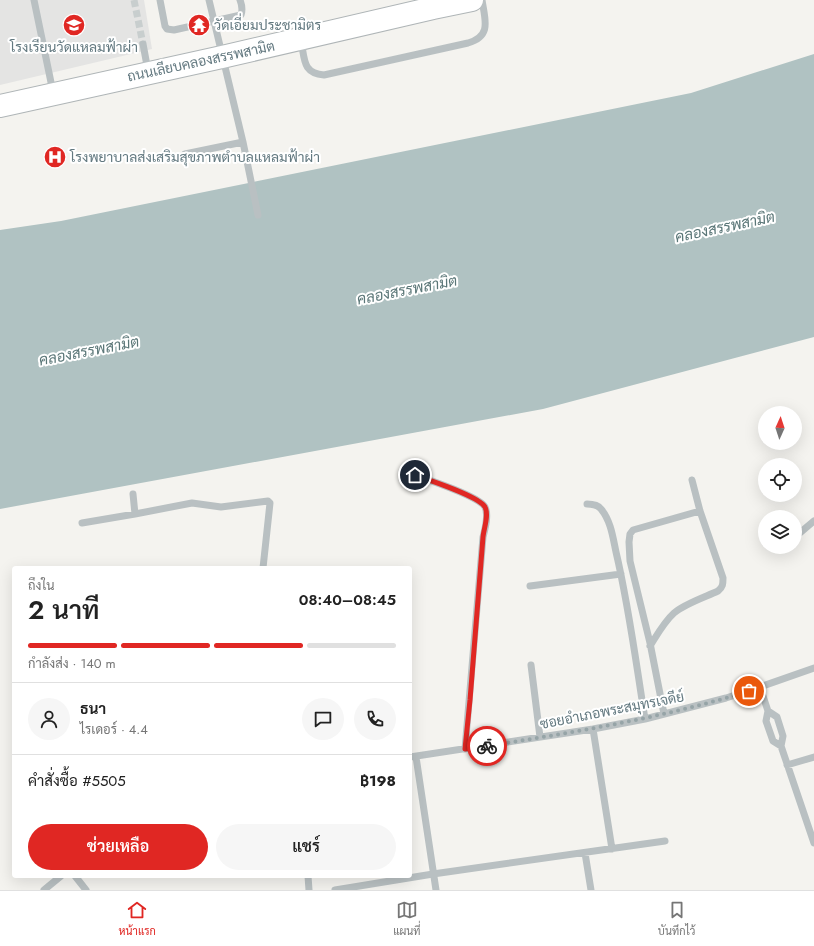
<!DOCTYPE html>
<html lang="th">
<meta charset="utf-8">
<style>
body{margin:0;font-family:Jost,Sarabun,sans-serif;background:#f6f6f6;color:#222;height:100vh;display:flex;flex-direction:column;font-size:15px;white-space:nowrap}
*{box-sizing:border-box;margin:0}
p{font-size:13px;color:#767676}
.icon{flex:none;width:22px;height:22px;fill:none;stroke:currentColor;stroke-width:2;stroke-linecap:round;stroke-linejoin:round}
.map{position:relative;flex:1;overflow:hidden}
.details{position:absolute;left:12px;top:566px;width:400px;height:312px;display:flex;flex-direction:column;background:#fff;border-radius:4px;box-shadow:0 4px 16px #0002}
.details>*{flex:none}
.needle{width:26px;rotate:3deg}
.controls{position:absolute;left:758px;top:406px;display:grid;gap:8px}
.controls a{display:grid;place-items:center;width:44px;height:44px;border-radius:50%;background:#fff;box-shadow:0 4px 16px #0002;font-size:20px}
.pin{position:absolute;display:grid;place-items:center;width:34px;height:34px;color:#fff;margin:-17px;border:2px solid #fff;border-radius:50%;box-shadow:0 1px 4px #0007}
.courier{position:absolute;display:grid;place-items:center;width:40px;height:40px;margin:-20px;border:3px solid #e02723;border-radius:50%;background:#fff;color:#222;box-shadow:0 1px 5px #0007}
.head em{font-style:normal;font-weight:600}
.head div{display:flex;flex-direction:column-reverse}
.head{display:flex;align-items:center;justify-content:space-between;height:68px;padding:0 16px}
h1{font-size:26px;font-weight:600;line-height:30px}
.bar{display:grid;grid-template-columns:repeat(4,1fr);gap:6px 4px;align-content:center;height:48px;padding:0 16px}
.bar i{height:5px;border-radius:3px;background:#e0e0e0}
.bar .current{background:#e02723}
.bar p{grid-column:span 4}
.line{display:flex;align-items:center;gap:10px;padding:0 16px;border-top:1px solid #e0e0e0}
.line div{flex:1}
.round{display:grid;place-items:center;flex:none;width:42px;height:42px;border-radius:21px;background:#f6f6f6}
.primary-button{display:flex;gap:8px;margin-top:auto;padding:8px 16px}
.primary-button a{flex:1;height:46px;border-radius:24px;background:#e02723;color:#fff;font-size:16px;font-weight:600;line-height:46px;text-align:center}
.primary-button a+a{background:#f6f6f6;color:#222}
.tabs{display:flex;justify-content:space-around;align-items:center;height:56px;border-top:1px solid #e0e0e0;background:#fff;font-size:11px;color:#767676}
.tabs a{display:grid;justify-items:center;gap:2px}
.tabs .current{color:#e02723}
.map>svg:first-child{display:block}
.built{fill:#e4e4e3}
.water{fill:#b0c2c2}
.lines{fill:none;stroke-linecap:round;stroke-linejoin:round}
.minor-tunnel{stroke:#c8cece;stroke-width:7;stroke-dasharray:7 3.5;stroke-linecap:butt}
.major-casing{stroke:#afb5b7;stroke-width:24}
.minor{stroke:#b9c0c2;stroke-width:7}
.major{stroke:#fff;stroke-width:22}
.done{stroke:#96a4a7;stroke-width:4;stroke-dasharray:0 7.2}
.route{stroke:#e02723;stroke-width:5}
.labels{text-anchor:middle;stroke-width:4;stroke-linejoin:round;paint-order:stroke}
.poi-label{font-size:14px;fill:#637980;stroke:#fff;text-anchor:start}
.street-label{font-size:14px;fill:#637980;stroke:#fff}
.water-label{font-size:15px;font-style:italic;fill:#5a7677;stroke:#fff}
</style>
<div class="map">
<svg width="814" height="890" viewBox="0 0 814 890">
<rect width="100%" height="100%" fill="#f4f3ef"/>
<path class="built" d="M0,0H144L152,49L0,85Z"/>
<path class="water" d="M814,54V337L543,409L0,509V230L61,221L691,93Z"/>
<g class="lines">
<path class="minor-tunnel" d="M134,0L143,44"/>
<g class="major-casing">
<path id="major" d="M0,106L222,57L433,8L472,0"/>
</g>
<path class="minor" d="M34,0L53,92
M160,0L165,26L167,29L174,30L241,15C243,9 242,5 240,0
M209,0L243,142L258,215
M301,41C305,59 302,73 324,75L468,43C492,36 485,20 482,0
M143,44L148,71
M185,154L243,142
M415,475C428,480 479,496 485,507C489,515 485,529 483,537L465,749
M133,494L135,514
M587,504C592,504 598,505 601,509C611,521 613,538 616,552C629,607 636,663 645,719
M82,523L135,514L192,503L221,507L268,501L270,503L263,568
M795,537L814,521
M783,547H784
M530,586L621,574
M650,646C657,635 664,622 674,613C684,604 705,597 718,591C723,587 723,584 723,578L700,511L692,480
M531,665L540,737
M760,687L768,711
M768,711L777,717L783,736L781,746L773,741L766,721Z
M664,714L650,643L630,561L629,542L630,534L633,530L700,511
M593,729L612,849
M781,746L814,843
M410,757L593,729L645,719L726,698L760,687L814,668
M416,757L436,890
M787,765L814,757
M585,853L591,890
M75,876L86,890
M308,876L309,890
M44,890L61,876
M335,890L433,874L665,841"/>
<use href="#major" class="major"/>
</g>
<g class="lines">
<path class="done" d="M487,746C575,732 663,718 749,691"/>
<path class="route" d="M415,475C428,480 479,496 485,507C489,515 484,528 483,537L470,700L465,749L487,746"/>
</g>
<defs>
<g id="school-disc" transform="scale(1.15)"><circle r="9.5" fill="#e02723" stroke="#fff"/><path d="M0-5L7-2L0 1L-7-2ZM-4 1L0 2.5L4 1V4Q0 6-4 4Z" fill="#fff"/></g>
<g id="temple-disc" transform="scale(1.15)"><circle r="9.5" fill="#e02723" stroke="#fff"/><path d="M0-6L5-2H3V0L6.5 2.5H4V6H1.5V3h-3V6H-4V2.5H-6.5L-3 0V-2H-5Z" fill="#fff"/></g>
<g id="hospital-disc" transform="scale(1.15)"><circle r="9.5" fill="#e02723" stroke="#fff"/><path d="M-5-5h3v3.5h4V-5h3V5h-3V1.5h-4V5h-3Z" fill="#fff"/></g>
</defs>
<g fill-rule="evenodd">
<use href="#school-disc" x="74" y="25"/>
<use href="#temple-disc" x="199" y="25"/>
<use href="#hospital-disc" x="55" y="157"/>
</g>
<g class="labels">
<g class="poi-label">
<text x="214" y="30">วัดเอี่ยมประชามิตร</text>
<text x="74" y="52" text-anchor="middle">โรงเรียนวัดแหลมฟ้าผ่า</text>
<text x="70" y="162">โรงพยาบาลส่งเสริมสุขภาพตำบลแหลมฟ้าผ่า</text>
</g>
<g class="street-label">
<text transform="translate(201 61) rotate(-12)" y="5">ถนนเลียบคลองสรรพสามิต</text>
<text transform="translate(612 710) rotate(-11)" y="5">ซอยอำเภอพระสมุทรเจดีย์</text>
</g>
<g class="water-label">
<text transform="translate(725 227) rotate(-12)" y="5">คลองสรรพสามิต</text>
<text transform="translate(407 290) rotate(-11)" y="5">คลองสรรพสามิต</text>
<text transform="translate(89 351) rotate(-11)" y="5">คลองสรรพสามิต</text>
</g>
</g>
</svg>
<div class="controls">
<a><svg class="needle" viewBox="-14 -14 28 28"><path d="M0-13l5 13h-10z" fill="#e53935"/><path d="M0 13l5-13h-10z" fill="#767676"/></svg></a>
<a><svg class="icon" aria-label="locate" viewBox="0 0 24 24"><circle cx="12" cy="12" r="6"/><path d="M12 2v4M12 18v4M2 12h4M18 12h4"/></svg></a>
<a><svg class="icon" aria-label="layers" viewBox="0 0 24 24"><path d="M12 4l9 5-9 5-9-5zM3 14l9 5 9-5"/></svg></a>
</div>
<div class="pin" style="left:749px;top:691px;background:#ea580c"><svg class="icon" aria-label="bag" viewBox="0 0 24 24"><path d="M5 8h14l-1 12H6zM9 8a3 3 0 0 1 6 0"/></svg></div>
<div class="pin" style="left:415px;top:475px;background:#1f2937"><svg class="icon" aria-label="home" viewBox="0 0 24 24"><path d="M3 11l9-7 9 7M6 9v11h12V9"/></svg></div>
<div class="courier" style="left:487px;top:746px"><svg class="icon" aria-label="bike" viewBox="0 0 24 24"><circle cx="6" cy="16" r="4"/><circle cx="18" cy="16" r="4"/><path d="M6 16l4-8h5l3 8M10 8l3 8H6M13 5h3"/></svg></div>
<section class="details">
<div class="head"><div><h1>2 นาที</h1><p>ถึงใน</p></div><em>08:40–08:45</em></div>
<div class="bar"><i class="current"></i><i class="current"></i><i class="current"></i><i></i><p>กำลังส่ง · 140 m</p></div>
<div class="line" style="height:72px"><a class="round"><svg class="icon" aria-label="person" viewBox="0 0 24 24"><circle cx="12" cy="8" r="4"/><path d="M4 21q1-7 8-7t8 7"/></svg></a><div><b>ธนา</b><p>ไรเดอร์ · 4.4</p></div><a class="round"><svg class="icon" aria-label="chat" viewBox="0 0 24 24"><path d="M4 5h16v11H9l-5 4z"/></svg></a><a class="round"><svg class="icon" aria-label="phone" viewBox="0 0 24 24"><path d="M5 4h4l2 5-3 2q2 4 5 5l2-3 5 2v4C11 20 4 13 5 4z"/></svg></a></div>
<div class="line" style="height:52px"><div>คำสั่งซื้อ #5505</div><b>฿198</b></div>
<div class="primary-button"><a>ช่วยเหลือ</a><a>แชร์</a></div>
</section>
</div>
<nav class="tabs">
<a class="current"><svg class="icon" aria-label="home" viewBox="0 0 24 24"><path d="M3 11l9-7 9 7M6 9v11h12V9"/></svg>หน้าแรก</a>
<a><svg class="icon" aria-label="map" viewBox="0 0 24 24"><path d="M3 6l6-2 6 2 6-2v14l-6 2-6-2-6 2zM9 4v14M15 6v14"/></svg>แผนที่</a>
<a><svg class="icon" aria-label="saved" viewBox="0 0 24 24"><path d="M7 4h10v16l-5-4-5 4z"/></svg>บันทึกไว้</a>
</nav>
